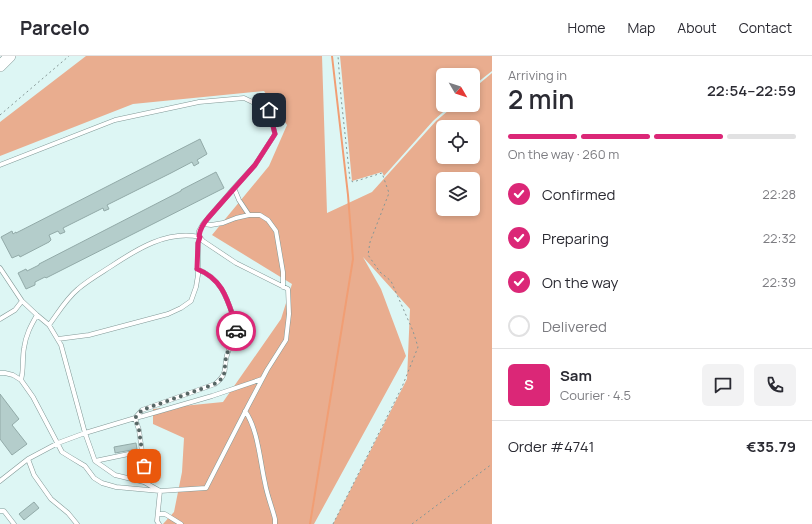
<!DOCTYPE html>
<meta charset="utf-8">
<style>
body{margin:0;font-family:Manrope,sans-serif;background:#f2f2f3;color:#2b2b33;height:100vh;display:flex;flex-direction:column;font-size:15px;white-space:nowrap}
*{box-sizing:border-box;margin:0}
p{font-size:13px;color:#7c7c81}
.icon{flex:none;width:22px;height:22px;fill:none;stroke:currentColor;stroke-width:2;stroke-linecap:round;stroke-linejoin:round}
.map{position:relative;flex:1;overflow:hidden}
.sheet{display:flex;flex-direction:column;background:#fff;width:320px}
.sheet>*{flex:none}
.needle{width:26px;rotate:129deg}
.controls{position:absolute;left:436px;top:12px;display:grid;gap:8px}
.controls a{display:grid;place-items:center;width:44px;height:44px;border-radius:6px;background:#fff;box-shadow:0 2px 6px #0003;font-size:20px}
.pin{position:absolute;display:grid;place-items:center;width:34px;height:34px;color:#fff;margin:-17px;border-radius:8px;box-shadow:0 2px 6px #0006}
.courier{position:absolute;display:grid;place-items:center;width:40px;height:40px;margin:-20px;border:3px solid #db2777;border-radius:50%;background:#fff;color:#222;box-shadow:0 1px 5px #0007}
.headline em{font-style:normal;font-weight:600}
.headline div{display:flex;flex-direction:column-reverse}
.headline{display:flex;align-items:center;justify-content:space-between;height:68px;padding:0 16px}
h1{font-size:26px;font-weight:600;line-height:30px}
.bar{display:grid;grid-template-columns:repeat(4,1fr);gap:6px 4px;align-content:center;height:48px;padding:0 16px}
.bar i{height:5px;border-radius:3px;background:#e1e1e2}
.bar .on{background:#db2777}
.bar p{grid-column:span 4}
.line{display:flex;align-items:center;gap:10px;padding:0 16px;border-top:1px solid #e1e1e2}
.line div{flex:1}
.round{display:grid;place-items:center;flex:none;width:42px;height:42px;border-radius:6px;background:#f2f2f3}
ol{padding:0 16px;list-style:none}
li{display:flex;align-items:center;gap:12px;height:44px}
li p{margin-inline-start:auto}
li .icon{padding:4px;border-radius:50%;background:#db2777;color:#fff;stroke-width:4}
li:last-child{color:#7c7c81}
li i{width:22px;height:22px;border:2px solid #e1e1e2;border-radius:50%}
header{display:flex;align-items:center;gap:24px;box-sizing:border-box;height:56px;padding:0 20px;background:#fff;border-bottom:1px solid #e1e1e2}
header strong{font-size:19px}
nav{display:flex;gap:22px;margin-inline-start:auto;font-size:14px}
main{display:flex;flex:1;min-height:0}
.map>svg:first-child{display:block}
.green{fill:#e9ad8f;fill-rule:evenodd}
.lines{fill:none;stroke-linecap:round;stroke-linejoin:round}
.stream{stroke:#f19e74;stroke-width:2}
.building{fill:#b4cdcb;stroke:#92aaa8}
.lane-casing{stroke:#829997;stroke-width:5}
.secondary-casing{stroke:#829997;stroke-width:12}
.path{stroke:#859796;stroke-width:1;stroke-dasharray:2 3;stroke-linecap:butt}
.lane{stroke:#fff;stroke-width:4}
.secondary{stroke:#fff;stroke-width:11}
.done{stroke:#576665;stroke-width:4;stroke-dasharray:0 7.2}
.route{stroke:#db2777;stroke-width:5}
</style>
<header>
<strong>Parcelo</strong>
<nav><a>Home</a><a>Map</a><a>About</a><a>Contact</a></nav>
</header>
<main>
<div class="map">
<svg width="492" height="468" viewBox="0 0 492 468">
<rect width="100%" height="100%" fill="#ddf6f4"/>
<path class="green" d="M86,0H322L327,157L372,136L436,65L455,49H473V33L492,17V468H333L407,323L410,253L363,201L381,233L406,300L314,468H163L174,456L182,416L184,382L153,368V353L223,346L281,263L292,228L212,179L269,110L287,69L264,35L133,48L0,100V66ZM443,71H473V101H443ZM443,123H473V153H443Z
M340,0H492V15L473,30V19H443V49H451L433,65L384,120L382,116L352,125Z"/>
<g class="lines">
<path class="stream" d="M310,468L353,203L348,139L332,0"/>
</g>
<path class="building" d="M200,83L207,98L197,104L199,107L194,110L192,106L171,117L107,149L109,153L104,155L103,152L63,172L65,176L60,178L58,175L49,179L51,184L49,186L20,201L19,199L12,202L1,181L12,175L13,178L16,176V177Z
M216,116L224,132L46,222L45,221L35,226V229L26,233L18,217L26,213L27,215L39,209V208L148,152L181,135V134Z
M0,338L19,363L12,369L27,388L12,399L0,383Z
M136,387L137,393L115,397V396L114,391Z
M34,446L39,452L24,464L19,458Z"/>
<g class="lines">
<g class="lane-casing">
<path id="lane" d="M0,109L115,64L199,46L244,42L269,54L275,78L255,109L234,132L203,168L199,175V180L203,185L236,207L288,233L289,258L286,284L267,314L248,350L206,432L160,435L144,426L115,419L95,405L85,377L135,362L139,374L144,410
M234,132L239,144L249,159
M203,168L211,169L223,167L236,162L249,159H260L268,164L276,175L283,216V231
M0,212L22,245L15,254L0,263
M49,269C58,257 66,243 78,233C87,225 99,218 110,211C137,193 167,174 200,181L198,187V219L196,231L191,245L181,252L168,258L89,279L58,283
M0,317H5L13,319L21,324L33,341L62,396L70,401L85,410L94,422L102,427L116,431L160,435L157,465L159,468
M21,324C24,314 22,303 24,292C26,279 30,271 37,259
M245,355C258,373 260,405 265,427C267,439 272,451 275,463V468
M135,362L142,354L215,328C229,317 223,312 227,299C230,290 234,281 237,271C228,247 224,223 197,213
M135,362L143,360L212,340L262,323
M28,403L34,419L51,443L68,457L77,468
M95,405L143,395
M0,425L28,403L58,387L85,377L61,289L49,269L37,259L22,245
M0,455H4L14,468
M158,458H165L181,468"/>
</g>
<g class="secondary-casing">
<path id="secondary" d="M0,10L10,0"/>
</g>
<path class="path" d="M0,59L69,0
M333,468L402,331L418,291L413,275L391,225L380,216L368,199L370,186L389,137L382,117L353,126L350,124L341,41L338,0
M412,468L492,408"/>
<use href="#lane" class="lane"/>
<use href="#secondary" class="secondary"/>
</g>
<g class="lines">
<path class="done" d="M144,410L139,374L135,362L142,354L212,329C230,321 222,313 227,299C229,291 233,283 236,275"/>
<path class="route" d="M236,275L237,272C228,247 225,224 197,213L198,187L200,181L199,180C200,172 204,167 208,162L255,109L275,78L269,54"/>
</g>
</svg>
<div class="controls">
<a><svg class="needle" viewBox="-14 -14 28 28"><path d="M0-13l5 13h-10z" fill="#e53935"/><path d="M0 13l5-13h-10z" fill="#7c7c81"/></svg></a>
<a><svg class="icon" aria-label="locate" viewBox="0 0 24 24"><circle cx="12" cy="12" r="6"/><path d="M12 2v4M12 18v4M2 12h4M18 12h4"/></svg></a>
<a><svg class="icon" aria-label="layers" viewBox="0 0 24 24"><path d="M12 4l9 5-9 5-9-5zM3 14l9 5 9-5"/></svg></a>
</div>
<div class="pin" style="left:144px;top:410px;background:#ea580c"><svg class="icon" aria-label="bag" viewBox="0 0 24 24"><path d="M5 8h14l-1 12H6zM9 8a3 3 0 0 1 6 0"/></svg></div>
<div class="pin" style="left:269px;top:54px;background:#1f2937"><svg class="icon" aria-label="home" viewBox="0 0 24 24"><path d="M3 11l9-7 9 7M6 9v11h12V9"/></svg></div>
<div class="courier" style="left:236px;top:275px"><svg class="icon" aria-label="car" viewBox="0 0 24 24"><path d="M5 17H2v-5l4-1 3-4h7l3 4 3 1v5h-3M9 17h6M6 11h13"/><circle cx="7" cy="17" r="2"/><circle cx="17" cy="17" r="2"/></svg></div>
</div>
<section class="sheet">
<div class="headline"><div><h1>2 min</h1><p>Arriving in</p></div><em>22:54–22:59</em></div>
<div class="bar"><i class="on"></i><i class="on"></i><i class="on"></i><i></i><p>On the way · 260 m</p></div>
<ol>
<li><svg class="icon" aria-label="check" viewBox="0 0 24 24"><path d="M5 12l5 5 9-10"/></svg>Confirmed<p>22:28</p></li>
<li><svg class="icon" aria-label="check" viewBox="0 0 24 24"><path d="M5 12l5 5 9-10"/></svg>Preparing<p>22:32</p></li>
<li><svg class="icon" aria-label="check" viewBox="0 0 24 24"><path d="M5 12l5 5 9-10"/></svg>On the way<p>22:39</p></li>
<li><i></i>Delivered</li>
</ol>
<div class="line" style="height:72px"><b class="round" style="background:#db2777;color:#fff">S</b><div><b>Sam</b><p>Courier · 4.5</p></div><a class="round"><svg class="icon" aria-label="chat" viewBox="0 0 24 24"><path d="M4 5h16v11H9l-5 4z"/></svg></a><a class="round"><svg class="icon" aria-label="phone" viewBox="0 0 24 24"><path d="M5 4h4l2 5-3 2q2 4 5 5l2-3 5 2v4C11 20 4 13 5 4z"/></svg></a></div>
<div class="line" style="height:52px"><div>Order #4741</div><b>€35.79</b></div>
</section>
</main>
